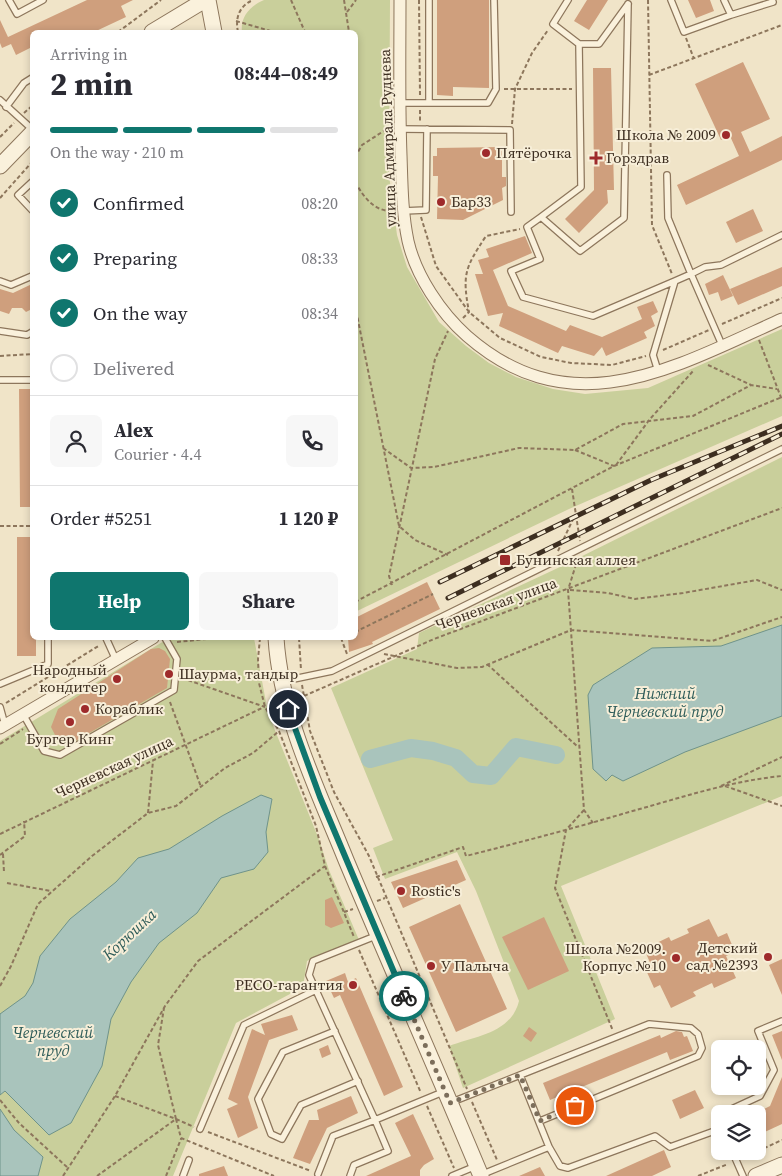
<!DOCTYPE html>
<meta charset="utf-8">
<style>
body{margin:0;font-family:"Source Serif 4",serif;background:#f7f7f7;color:#2b2b33;height:100vh;display:flex;flex-direction:column;font-size:19px;white-space:nowrap}
*{box-sizing:border-box;margin:0}
p{font-size:16px;color:#7c7c81}
.icon{flex:none;width:28px;height:28px;fill:none;stroke:currentColor;stroke-width:2;stroke-linecap:round;stroke-linejoin:round}
.map{position:relative;flex:1;overflow:hidden}
.panel{position:absolute;left:30px;top:30px;width:328px;height:610px;display:flex;flex-direction:column;background:#fff;border-radius:8px;box-shadow:0 2px 8px #0003}
.panel>*{flex:none}
.controls{position:absolute;left:711px;top:1040px;display:grid;gap:10px}
.controls a{display:grid;place-items:center;width:55px;height:55px;border-radius:8px;background:#fff;box-shadow:0 2px 8px #0003;font-size:25px}
.pin{position:absolute;display:grid;place-items:center;width:42px;height:42px;color:#fff;margin:-21px;border:2px solid #fff;border-radius:50%;box-shadow:0 1px 5px #0007}
.courier{position:absolute;display:grid;place-items:center;width:50px;height:50px;margin:-25px;border:4px solid #0f766e;border-radius:50%;background:#fff;color:#222;box-shadow:0 1px 6px #0007}
.head em{font-style:normal;font-weight:700}
.head div{display:flex;flex-direction:column-reverse}
.head{display:flex;align-items:center;justify-content:space-between;height:85px;padding:0 20px}
h1{font-size:32px;font-weight:700;line-height:38px}
.bar{display:grid;grid-template-columns:repeat(4,1fr);gap:8px 5px;align-content:center;height:60px;padding:0 20px}
.bar i{height:6px;border-radius:4px;background:#e1e1e2}
.bar .active{background:#0f766e}
.bar p{grid-column:span 4}
.line{display:flex;align-items:center;gap:12px;padding:0 20px;border-top:1px solid #e1e1e2}
.line div{flex:1}
.round{display:grid;place-items:center;flex:none;width:52px;height:52px;border-radius:8px;background:#f7f7f7}
ol{padding:0 20px;list-style:none}
li{display:flex;align-items:center;gap:15px;height:55px}
li p{margin-inline-start:auto}
li .icon{padding:5px;border-radius:50%;background:#0f766e;color:#fff;stroke-width:4}
li:last-child{color:#7c7c81}
li i{width:28px;height:28px;border:2px solid #e1e1e2;border-radius:50%}
.action{display:flex;gap:10px;margin-top:auto;padding:10px 20px}
.action a{flex:1;height:58px;border-radius:8px;background:#0f766e;color:#fff;font-size:20px;font-weight:700;line-height:58px;text-align:center}
.action a+a{background:#f7f7f7;color:#2b2b33}
.map>svg:first-child{display:block}
.green{fill:#c9cf9b}
.water{fill:#a9c4bc;stroke:#6f938a}
.lines{fill:none;stroke-linecap:round;stroke-linejoin:round}
.river{stroke:#a9c4bc;stroke-width:18}
.building{fill:#cf9f7d}
.service-casing{stroke:#8d765c;stroke-width:8}
.minor-casing{stroke:#8d765c;stroke-width:13}
.tertiary-casing{stroke:#8d765c;stroke-width:17}
.path{stroke:#8d765c;stroke-width:2;stroke-dasharray:4 2.5;stroke-linecap:butt}
.service{stroke:#faf1dc;stroke-width:5.5}
.minor{stroke:#faf1dc;stroke-width:11}
.tertiary{stroke:#faf1dc;stroke-width:15}
.rail-casing{stroke:#3d2e20;stroke-width:5}
.rail{stroke:#f7eed8;stroke-width:3;stroke-dasharray:9;stroke-linecap:butt}
.done{stroke:#7c6e5b;stroke-width:5;stroke-dasharray:0 9}
.route{stroke:#0f766e;stroke-width:6}
.poi-dot{fill:#9e2a2b;stroke:#f7eed8;stroke-width:2}
.labels{text-anchor:middle;stroke-width:4;stroke-linejoin:round;paint-order:stroke}
.poi-label{font-size:15px;fill:#3d2e20;stroke:#f7eed8;text-anchor:start}
.street-label{font-size:15px;fill:#3d2e20;stroke:#f7eed8}
.water-label{font-size:16px;font-style:italic;fill:#2f5d5a;stroke:#f7eed8}
</style>
<div class="map">
<svg width="782" height="1176" viewBox="0 0 782 1176">
<rect width="100%" height="100%" fill="#f0e4c8"/>
<path class="green" d="M264,0H390L389,175L397,235L407,267L439,322L466,346L489,363L516,377L553,389L585,394L648,388L782,329V416L569,509L355,612V32H242C240,17 250,6 264,0Z
M782,457V796L561,886L615,1019L463,1088L449,1046C477,1036 511,1033 519,1001L476,891L457,852L385,879L373,848L393,840L331,688L417,649L419,633L560,567Z
M169,638H254L268,713L318,837L329,870L359,940L307,961L303,987L236,1023L173,1176H0V741Z"/>
<path class="water" d="M782,625V716L685,752L623,781L612,775L606,781L593,769L588,695L593,685L652,648L721,646Z
M261,795L272,799L266,832L268,852L254,869L221,878L197,913L159,943L131,982L111,1019L102,1066L71,1123L49,1135L5,1091L0,1095V1014L25,996L33,983L40,956L70,919L116,882L138,858L169,849L222,816Z
M0,1109L14,1130L43,1157L38,1176H0Z"/>
<g class="lines">
<path class="river" d="M370,759L411,748L433,751L456,758L473,774L491,776L516,747L556,755"/>
</g>
<path class="building" d="M87,0H133L121,6L126,17L94,32H32V47L16,55L11,44L2,48L0,43V20L8,37Z
M437,0H489V88L453,87V96L437,95Z
M587,0H608L589,30L574,21Z
M688,0H710L714,11L696,18Z
M743,62L770,119L741,132L750,152L782,136V160L686,205L677,185L739,156L730,136L721,140L695,84Z
M593,68H611L614,190H607L608,203L579,233L565,219L594,190Z
M502,147V177H506V186L502,188L503,200L463,220L437,219L438,176H433V156H437V148Z
M753,209L763,231L736,243L726,222Z
M525,236L532,253L493,270L508,306L566,331L570,325L602,337L642,319L637,307L653,301L658,312L651,316L655,326L644,332L647,338L606,356L602,347L594,356L562,346L558,353L499,326L503,313L488,316L475,274H483L478,260L489,257L486,249Z
M782,267V286L738,305L730,289Z
M723,275L733,296L721,301L718,292L709,295L705,284Z
M32,284V309L26,312L22,308H12L9,314L0,311V289L13,293Z
M19,389H32V507H20Z
M17,537H32V638H36V656H17Z
M427,582L440,609L372,642L373,644L349,652L348,638H355V618Z
M159,648L165,651L170,659L167,688L72,743L62,741L55,735L51,727L58,709L151,649Z
M457,860L466,880L403,908L391,882Z
M332,897L344,923L331,928L325,925V900Z
M460,904L507,1009L456,1032L409,927Z
M544,917L569,971L528,990L502,937Z
M709,919L718,937L727,933L735,952L726,956L736,978L714,988L712,983L693,992L696,996L671,1008L660,985L654,988L646,970L652,967L644,949L669,937L671,941L689,933L687,929Z
M782,959V995L769,965Z
M345,973L348,982L356,978L403,1087L384,1096L340,995L334,998L326,981Z
M292,1015L298,1030L269,1040L248,1097L258,1128L238,1138L227,1109L238,1104L228,1099L252,1029L265,1035L261,1024Z
M529,1027L537,1033L531,1042L523,1036Z
M676,1031L682,1032L684,1037L687,1036L693,1051L670,1060L667,1052L550,1100L543,1083L660,1035L661,1038Z
M782,1031V1060L772,1035Z
M328,1045L331,1054L322,1058L319,1049Z
M782,1077V1124L758,1135V1112L770,1106Z
M695,1090L704,1108L680,1119L672,1100Z
M351,1096L358,1113L327,1128L310,1164L293,1158L309,1120H319L317,1110Z
M413,1114L434,1159L424,1165L420,1170V1176H366L411,1156L395,1123Z
M664,1150L671,1167L652,1176H606Z
M224,1166L228,1176H199V1174Z
M540,1167L545,1176H519Z"/>
<g class="lines">
<g class="service-casing">
<path id="service" d="M9,0L17,14L43,0
M568,0L553,24L579,44H599L628,4
M671,0L684,32L731,15L724,0
M731,15L773,2L772,0
M579,44L581,187L541,217L580,251L624,218L628,4
M0,100L32,129
M400,103H488L496,89L494,0
M429,103V0
M6,107L24,83L32,78
M400,129L510,130L511,212
M32,182L18,195L32,210
M403,211L426,210L427,129
M541,217L527,227L540,259L511,271L523,297L593,316L675,281
M0,281L11,285L32,276
M0,331L27,335L32,332
M722,345L691,274L705,267L721,265L782,235
M658,371L653,355L675,281L691,274L668,218L667,175
M0,380H32
M106,638L116,660
M284,681L332,671L782,449
M0,684L48,664V638
M0,707L5,725
M23,714L44,751L60,755L174,690L177,659L165,638
M335,1031L283,1052L258,1099L271,1134L282,1139L301,1105L358,1081
M520,1075L549,1147
M452,1102L649,1024L691,1028L698,1034L702,1048L698,1056L540,1121
M721,1114L760,1096L774,1070L758,1031L782,1021
M200,1129L244,1025L316,990
M732,1151L743,1176
M318,1174L333,1136L375,1120L309,975L313,961L378,935
M483,1174L549,1147L560,1166L568,1168L655,1136L670,1147L720,1129
M183,1176L189,1160
M350,1176L354,1165L388,1151L375,1120L443,1092
M452,1176L476,1166"/>
</g>
<g class="minor-casing">
<path id="minor" d="M400,0C400,52 399,103 401,155C402,184 402,212 408,241C416,276 441,313 467,336C572,428 675,367 782,319
M0,728L153,638"/>
</g>
<g class="tertiary-casing">
<path id="tertiary" d="M208,0L214,32
M152,32L205,0
M0,166L32,133
M276,638C281,716 317,788 346,860C390,965 437,1070 481,1176
M756,1176L782,1165"/>
</g>
<path class="path" d="M291,0L305,32
M344,0L349,32
M419,0L420,95
M648,0L652,225L672,274
M347,12L356,0
M236,21L274,32
M118,32L161,0
M238,32C235,18 239,6 253,0
M686,38L694,59
M649,75L782,25
M504,89H572
M420,110V123
M24,113L32,106
M512,124L515,89L532,53L548,30
M0,137L14,123
M355,157L362,145L390,127
M355,182C364,197 373,211 392,211
M0,198L32,162
M421,217L436,266L469,312L500,338L541,357L571,363L612,365L646,356
M355,243L357,268L355,303
M355,305L399,526L415,540L448,555
M463,318L469,312C462,274 465,268 486,236L520,229
M722,324L782,298
M759,340L782,400
M663,350L709,330
M0,356L32,354
M708,365L751,385
M383,448L411,468L434,467L519,448L575,450L623,424L693,416L751,385L777,389
M575,450L614,466
M616,465L650,419L694,370
M572,489L580,541
M0,526H32
M558,551L575,515
M578,558L568,590L584,810L593,823
M392,585L389,576L435,359L448,331
M570,590L608,593L635,599L683,593L757,580L782,590
M355,602L614,466L782,397
M355,632L433,594
M260,638L258,659L259,683L265,707L279,731L316,826L325,866L354,937
M299,638L301,670
M341,638L347,654
M177,642L216,638
M384,654L457,668L482,667L571,630L712,641L782,617
M487,664L578,747
M182,678L265,707
M302,685L310,731L334,792L369,856L467,1089
M304,696L434,639L782,508
M170,702L201,787
M6,703L100,645
M0,744L23,729
M721,786L782,757
M725,786L782,806
M584,810L566,830L555,888L613,1031
M148,813L153,761
M0,834L264,707
M3,854L4,872
M0,855L25,836L24,821
M376,877L463,847L466,856C521,842 575,828 629,812C680,798 730,781 782,776
M7,883L51,891
M377,901L385,898
M344,912L353,909
M359,950L421,1093
M0,986L11,966L38,904L92,856L148,813L176,806L225,768L253,753L279,731
M115,1096L176,1119L181,1138L274,1176
M0,1100L19,1123L68,1168
M472,1102L497,1160
M427,1106L454,1168
M176,1119L194,1127
M208,1132L311,1171
M758,1151L782,1140
M744,1157L757,1151
M63,1176L115,1096L165,1006L198,961L325,866
M97,1176L176,1119L158,1045L164,1008
M166,1176L181,1139
M698,1176L728,1164"/>
<use href="#service" class="service"/>
<use href="#minor" class="minor"/>
<use href="#tertiary" class="tertiary"/>
<g class="rail-casing">
<path id="rail" d="M440,582L651,480L782,426
M448,598L782,434"/>
</g>
<use href="#rail" class="rail"/>
</g>
<g class="lines">
<path class="done" d="M404,996L450,1103L520,1075L540,1121L575,1106"/>
<path class="route" d="M288,709L320,797L404,996"/>
</g>
<g class="poi-dot">
<circle cx="726" cy="135" r="5"/>
<circle cx="486" cy="153" r="5"/>
<path d="M593.5 150.5h5v5h5v5h-5v5h-5v-5h-5v-5h5z"/>
<circle cx="441" cy="202" r="5"/>
<rect x="499" y="554" width="12" height="12" rx="2.5"/>
<circle cx="169" cy="674" r="5"/>
<circle cx="117" cy="679" r="5"/>
<circle cx="85" cy="709" r="5"/>
<circle cx="70" cy="722" r="5"/>
<circle cx="401" cy="891" r="5"/>
<circle cx="768" cy="957" r="5"/>
<circle cx="676" cy="958" r="5"/>
<circle cx="431" cy="966" r="5"/>
<circle cx="353" cy="985" r="5"/>
</g>
<g class="labels">
<g class="poi-label">
<text x="716" y="140" text-anchor="end">Школа № 2009</text>
<text x="496" y="158">Пятёрочка</text>
<text x="606" y="163">Горздрав</text>
<text x="451" y="207">Бар33</text>
<text x="516" y="565">Бунинская аллея</text>
<text x="107" y="675" text-anchor="end">Народный<tspan x="107" dy="17">кондитер</tspan></text>
<text x="179" y="679">Шаурма, тандыр</text>
<text x="95" y="714">Кораблик</text>
<text x="70" y="744" text-anchor="middle">Бургер Кинг</text>
<text x="411" y="896">Rostic's</text>
<text x="758" y="953" text-anchor="end">Детский<tspan x="758" dy="17">сад №2393</tspan></text>
<text x="666" y="954" text-anchor="end">Школа №2009.<tspan x="666" dy="17">Корпус №10</tspan></text>
<text x="441" y="971">У Палыча</text>
<text x="343" y="990" text-anchor="end">РЕСО-гарантия</text>
</g>
<g class="street-label">
<text transform="translate(388 138) rotate(-92)" y="5">улица Адмирала Руднева</text>
<text transform="translate(496 604) rotate(-20)" y="5">Черневская улица</text>
<text transform="translate(114 767) rotate(-25)" y="5">Черневская улица</text>
</g>
<g class="water-label">
<text x="665" y="699">Нижний<tspan x="665" dy="18">Черневский пруд</tspan></text>
<text transform="translate(129 934) rotate(-43)" y="6">Корюшка</text>
<text x="53" y="1038">Черневский<tspan x="53" dy="18">пруд</tspan></text>
</g>
</g>
</svg>
<div class="controls">
<a><svg class="icon" aria-label="locate" viewBox="0 0 24 24"><circle cx="12" cy="12" r="6"/><path d="M12 2v4M12 18v4M2 12h4M18 12h4"/></svg></a>
<a><svg class="icon" aria-label="layers" viewBox="0 0 24 24"><path d="M12 4l9 5-9 5-9-5zM3 14l9 5 9-5"/></svg></a>
</div>
<div class="pin" style="left:575px;top:1106px;background:#ea580c"><svg class="icon" aria-label="bag" viewBox="0 0 24 24"><path d="M5 8h14l-1 12H6zM9 8a3 3 0 0 1 6 0"/></svg></div>
<div class="pin" style="left:288px;top:709px;background:#1f2937"><svg class="icon" aria-label="home" viewBox="0 0 24 24"><path d="M3 11l9-7 9 7M6 9v11h12V9"/></svg></div>
<div class="courier" style="left:404px;top:996px"><svg class="icon" aria-label="bike" viewBox="0 0 24 24"><circle cx="6" cy="16" r="4"/><circle cx="18" cy="16" r="4"/><path d="M6 16l4-8h5l3 8M10 8l3 8H6M13 5h3"/></svg></div>
<section class="panel">
<div class="head"><div><h1>2 min</h1><p>Arriving in</p></div><em>08:44–08:49</em></div>
<div class="bar"><i class="active"></i><i class="active"></i><i class="active"></i><i></i><p>On the way · 210 m</p></div>
<ol>
<li><svg class="icon" aria-label="check" viewBox="0 0 24 24"><path d="M5 12l5 5 9-10"/></svg>Confirmed<p>08:20</p></li>
<li><svg class="icon" aria-label="check" viewBox="0 0 24 24"><path d="M5 12l5 5 9-10"/></svg>Preparing<p>08:33</p></li>
<li><svg class="icon" aria-label="check" viewBox="0 0 24 24"><path d="M5 12l5 5 9-10"/></svg>On the way<p>08:34</p></li>
<li><i></i>Delivered</li>
</ol>
<div class="line" style="height:90px"><a class="round"><svg class="icon" aria-label="person" viewBox="0 0 24 24"><circle cx="12" cy="8" r="4"/><path d="M4 21q1-7 8-7t8 7"/></svg></a><div><b>Alex</b><p>Courier · 4.4</p></div><a class="round"><svg class="icon" aria-label="phone" viewBox="0 0 24 24"><path d="M5 4h4l2 5-3 2q2 4 5 5l2-3 5 2v4C11 20 4 13 5 4z"/></svg></a></div>
<div class="line" style="height:65px"><div>Order #5251</div><b>1 120 ₽</b></div>
<div class="action"><a>Help</a><a>Share</a></div>
</section>
</div>
